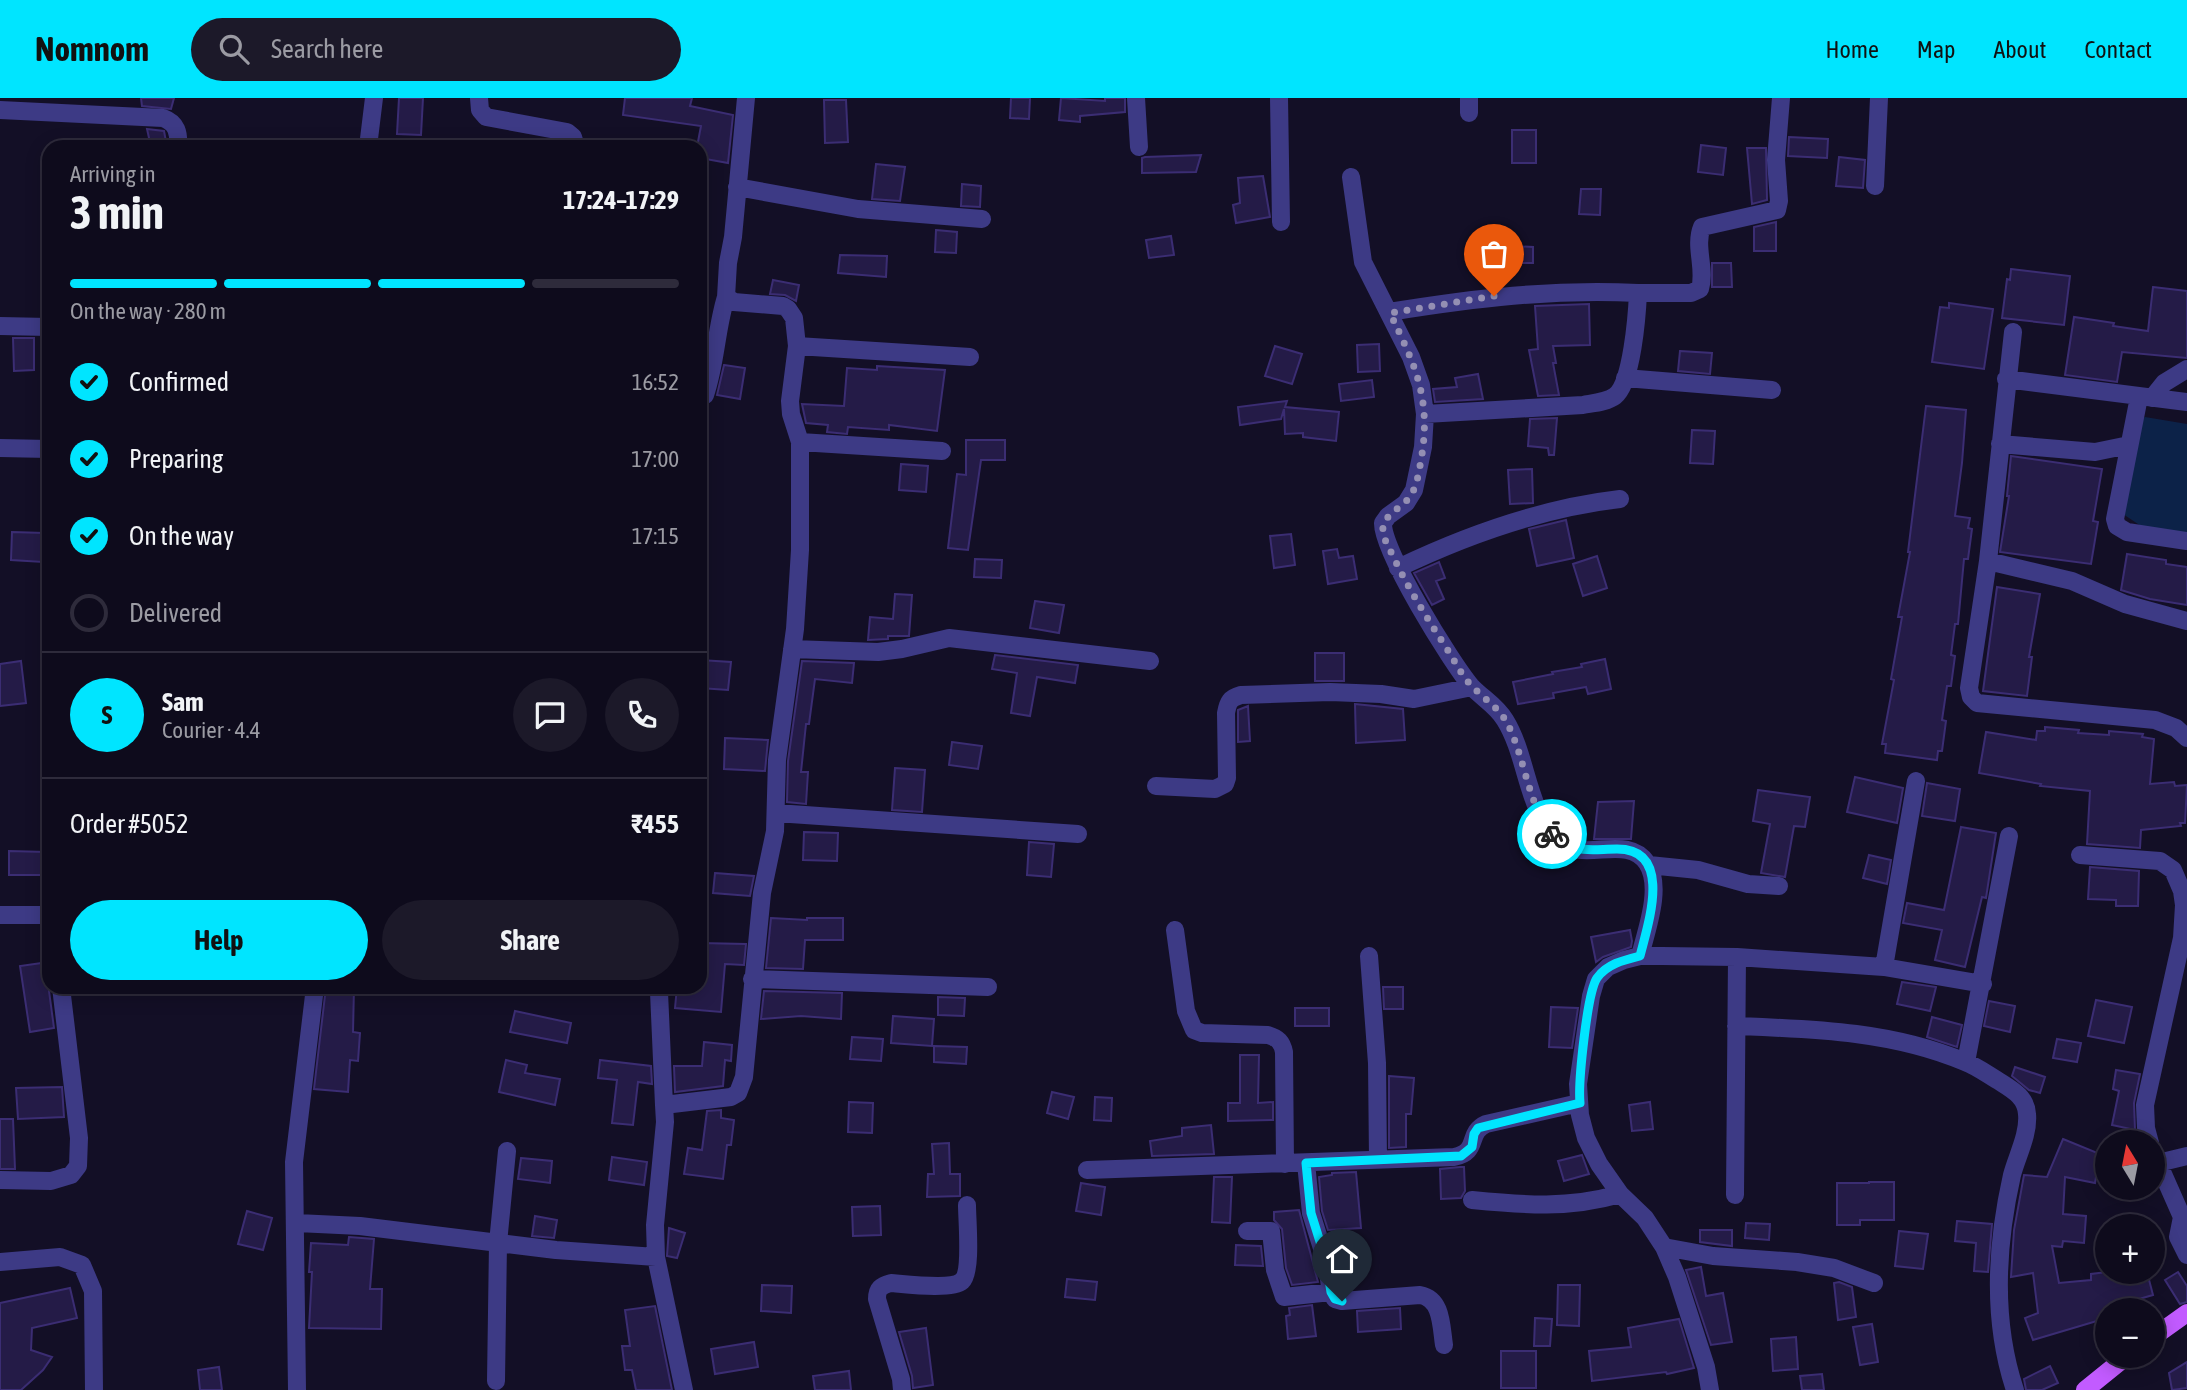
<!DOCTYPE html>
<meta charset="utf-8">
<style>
body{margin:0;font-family:"Asap Condensed",sans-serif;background:#1c1929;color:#f1f3f6;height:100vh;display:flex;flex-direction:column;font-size:26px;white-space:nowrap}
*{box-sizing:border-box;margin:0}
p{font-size:23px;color:#9b9ba3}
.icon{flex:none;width:38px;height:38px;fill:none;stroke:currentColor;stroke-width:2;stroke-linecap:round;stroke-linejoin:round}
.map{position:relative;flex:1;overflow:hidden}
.panel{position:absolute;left:42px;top:42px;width:665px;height:854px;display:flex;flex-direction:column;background:#0e0b1c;border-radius:21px;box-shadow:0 4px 18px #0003,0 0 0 2px #2e2b3b}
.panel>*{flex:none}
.needle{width:46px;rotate:350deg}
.controls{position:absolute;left:2095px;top:1032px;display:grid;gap:14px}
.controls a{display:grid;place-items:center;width:70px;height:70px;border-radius:50%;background:#0e0b1c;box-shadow:0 4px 18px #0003,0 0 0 2px #2e2b3b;font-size:35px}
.pin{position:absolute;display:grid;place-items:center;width:60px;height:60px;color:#fff;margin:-72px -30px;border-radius:50% 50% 50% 0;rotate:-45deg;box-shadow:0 0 7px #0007}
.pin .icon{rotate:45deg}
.courier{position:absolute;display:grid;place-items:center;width:70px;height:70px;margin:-35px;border:5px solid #00e5ff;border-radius:50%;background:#fff;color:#222;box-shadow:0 2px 9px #0007}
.head em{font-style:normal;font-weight:700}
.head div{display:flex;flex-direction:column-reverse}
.head{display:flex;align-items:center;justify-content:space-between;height:119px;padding:0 28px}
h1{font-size:46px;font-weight:700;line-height:52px}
.bar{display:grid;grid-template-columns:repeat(4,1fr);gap:10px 7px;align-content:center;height:84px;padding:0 28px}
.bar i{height:9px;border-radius:5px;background:#2e2b3b}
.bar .on{background:#00e5ff}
.bar p{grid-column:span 4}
.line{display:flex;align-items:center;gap:18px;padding:0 28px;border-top:2px solid #2e2b3b}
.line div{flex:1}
.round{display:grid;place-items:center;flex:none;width:74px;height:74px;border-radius:37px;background:#1c1929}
ol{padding:0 28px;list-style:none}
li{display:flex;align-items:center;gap:21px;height:77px}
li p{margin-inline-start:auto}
li .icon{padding:7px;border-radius:50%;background:#00e5ff;color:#111;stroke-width:4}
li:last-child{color:#9b9ba3}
li i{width:38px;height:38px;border:4px solid #2e2b3b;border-radius:50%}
.button{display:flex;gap:14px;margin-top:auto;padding:14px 28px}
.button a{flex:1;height:80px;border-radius:42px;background:#00e5ff;color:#111;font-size:28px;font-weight:700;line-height:80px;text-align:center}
.button a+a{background:#1c1929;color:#f1f3f6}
header{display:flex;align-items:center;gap:42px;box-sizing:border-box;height:98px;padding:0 35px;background:#00e5ff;color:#111}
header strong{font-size:33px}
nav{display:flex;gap:38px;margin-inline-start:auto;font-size:24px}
.search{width:490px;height:63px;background:#1c1929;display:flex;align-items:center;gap:18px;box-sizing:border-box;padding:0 24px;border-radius:38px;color:#9b9ba3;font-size:26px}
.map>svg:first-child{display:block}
.water{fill:#0c2248}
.building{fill:#241b47;stroke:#3b2d73;stroke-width:2}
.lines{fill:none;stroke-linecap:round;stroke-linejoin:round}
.minor{stroke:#3d3a85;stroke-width:18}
.major{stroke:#c25bff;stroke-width:18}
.done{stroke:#948fb3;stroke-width:7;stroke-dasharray:0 12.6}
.route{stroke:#00e5ff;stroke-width:9}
</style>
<header>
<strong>Nomnom</strong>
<div class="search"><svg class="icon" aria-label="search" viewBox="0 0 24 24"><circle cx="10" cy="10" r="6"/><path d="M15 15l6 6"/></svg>Search here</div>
<nav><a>Home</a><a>Map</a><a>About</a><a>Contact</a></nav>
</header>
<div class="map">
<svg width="2187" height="1292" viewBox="0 0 2187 1292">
<rect width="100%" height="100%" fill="#130f26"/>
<path class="water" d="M2145,319L2187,326V435L2141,428L2120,414L2131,330Z"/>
<path class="building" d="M141,0H174L171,11L142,8Z
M399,0H423L421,37L397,36Z
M625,0H692L690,8L733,17L728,65L700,60V49H697L701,28L623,17Z
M1011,0H1030L1029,21L1010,20Z
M1061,0L1105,3V0H1125V14L1080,18V24L1059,22Z
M824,2H846L848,44L825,45Z
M147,31L164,33L167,49H151Z
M1512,32H1536V65H1512Z
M1789,39L1828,41L1827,60L1788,58Z
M1701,47L1726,50L1723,77L1698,74Z
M1747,50H1766L1767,102L1752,106Z
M1201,57L1196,74L1142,75V60L1145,59Z
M1839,59L1865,62L1863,90L1836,88Z
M876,66L905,69L900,103L872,101Z
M1263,78L1270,119L1236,125L1233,107L1240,105L1238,80Z
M962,86L981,88L980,109L961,108Z
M1581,91H1601L1600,117L1579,116Z
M1776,124V153H1754V129Z
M936,132L957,134L956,155L935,154Z
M1171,138L1174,157L1149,160L1146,142Z
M1512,148L1533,149V165H1513Z
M840,157L887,158L886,179L838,175Z
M1712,165H1731L1732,189H1712Z
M2011,171L2070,178L2064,227L2002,220L2007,181L2010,182Z
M773,182L799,187L796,203L785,197L770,196Z
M2153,189L2187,193V260L2122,254L2117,284L2065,277L2074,219L2114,225L2113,228L2148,233Z
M1949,205L1993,211L1984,271L1932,264L1940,209L1949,210Z
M1589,206L1590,247L1553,248L1556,265H1553L1559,297L1538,298L1529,252L1538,251L1535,208Z
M13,240H34V272L14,273Z
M1379,246L1380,273L1358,274L1357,247Z
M1275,248L1302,256L1292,286L1265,278Z
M1680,253L1712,255L1710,276L1678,273Z
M724,267L745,270L740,301L717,297Z
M877,268L945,272L937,333L889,327V332L848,329L847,336L827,334L828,327L806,325L802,306L844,308L847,270L877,272Z
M1478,276L1483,301L1435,304L1433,291L1457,289L1455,280Z
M1372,282L1374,299L1341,303L1339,286Z
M1287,303L1285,309L1339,314L1336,343L1303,339V335L1285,336L1284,311L1281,321L1240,327L1238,309Z
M1926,308L1966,312L1962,365L1955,418L1970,420L1968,430L1972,431L1968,461H1964L1958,526H1955L1951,557L1955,558L1951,588H1947L1942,622L1946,623L1942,653H1938L1937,662L1885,655L1886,646H1882L1894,582L1891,581L1902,519H1898L1910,454H1908Z
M1557,320L1554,357H1549L1548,350L1528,348L1530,321Z
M1692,332L1715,333L1713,366L1690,365Z
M966,342H1005V362H981L968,452L948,450L957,376L966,377Z
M2011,358L2102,371L2093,423L2098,424L2091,466L2000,454L2009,398H2007Z
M901,366L928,368L926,394L899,392Z
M1532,371L1533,405L1510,406L1508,372Z
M1566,422L1574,460L1537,468L1529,431Z
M12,434L44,435L43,464L11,462Z
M1291,436L1295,467L1274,470L1270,438Z
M1337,451L1339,460L1353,458L1357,481L1328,486L1323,453Z
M2127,456L2166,462V466L2187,469V507L2150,501L2121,492Z
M1597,458L1607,490L1583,498L1573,466Z
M975,461L1002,462L1001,480L974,479Z
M1439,464L1445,480L1436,483L1444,501L1432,507L1414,475Z
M1997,489L2040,496L2029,559H2032L2027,598L1983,593Z
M895,496L912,497L909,538H888V541L868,542L870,519L893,521Z
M1035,503L1064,507L1059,535L1030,530Z
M1315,555H1344V583H1315Z
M995,557L1078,567L1075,585L1037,579L1030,618L1011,615L1017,575L992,571Z
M1605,561L1611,591L1588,596L1586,589L1553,595L1554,600L1518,606L1513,584L1553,576L1552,574L1582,569L1581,566Z
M700,562L731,564L728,592L700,590Z
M21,563L26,605L0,608V566Z
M802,563L854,565L852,585L815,581L809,626H806L801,674H808L806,706L787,704L788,663Z
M1355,606L1403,611L1405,642L1356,645Z
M1248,608L1250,643L1238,644V612Z
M2045,629L2079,632L2078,635L2109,637V633L2143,636L2142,639L2154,641L2150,686L2174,684L2175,688L2187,687L2185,725H2180L2181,728L2141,732L2140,750L2087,746L2090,693L2040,688L2041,686L1979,675L1986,634L2036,642L2037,633H2045Z
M725,640L768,642L765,673L724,671Z
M952,644L982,648L978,671L949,667Z
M895,670L925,672L922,714L892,712Z
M1855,679L1903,690L1897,725L1847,714Z
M1927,685L1960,691L1955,723L1922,718Z
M1758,692L1810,699L1805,729L1794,728L1785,779L1761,775L1770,726L1753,723Z
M1634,703L1631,741H1594L1598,704Z
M1961,729L1996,735L1986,800L1982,799L1965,869L1935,862L1942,832L1903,825L1907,805L1944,812Z
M804,734L838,735L837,763L803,762Z
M1029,744L1054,746L1051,779L1027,777Z
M9,753L46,754V777H9Z
M1869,757L1891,762L1887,786L1863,780Z
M2090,769L2139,773L2138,808H2116V802L2088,801Z
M715,775L754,778L750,798L713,795Z
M771,820L807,822V820H843V842H805L803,871L766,870Z
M1630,832L1632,843L1631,849L1603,859L1596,864L1591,839Z
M700,845L746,846L744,867L725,866L721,914L675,910L677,889H700Z
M49,864V893L54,930L30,934L20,868Z
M1902,884L1936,889L1930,913L1897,906Z
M326,889H354L353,934L360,935L358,963L350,962L348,994L314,991Z
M1383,889H1403V911H1384Z
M764,893L842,895L841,921L801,918L761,921Z
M938,899L965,900L964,918L938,917Z
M2096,902L2132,909L2124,945L2088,938Z
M1989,903L2015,908L2010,934L1984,928Z
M1551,909L1578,910L1572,950L1549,949Z
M1295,910H1329V928H1295Z
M515,913L571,925L567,945L510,934Z
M893,918L934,921L932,948L891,945Z
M1932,919L1962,927L1957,949L1927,939Z
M852,939L883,941L881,963L850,961Z
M2057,941L2081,945L2077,964L2053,960Z
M704,944L732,947L731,963L725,962L723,988L675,994L674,968H702Z
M934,948L967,949L966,966L934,964Z
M1240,957H1259L1258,1005L1273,1004V1022L1228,1023V1005H1240Z
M506,962L527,967L525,975L560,981L555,1007L499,994Z
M600,962L651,968L652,986L638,984L633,1027L612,1025L617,982L598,980Z
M2015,969L2045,979L2040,995L2029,992L2012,978Z
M2116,972L2140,976L2134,1005L2135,1032L2112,1027L2119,993L2113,991Z
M1389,978L1414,980L1411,1016H1406V1049L1389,1050Z
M62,989L64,1019L18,1021L16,990Z
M1052,994L1074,999L1068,1021L1047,1015Z
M1095,999L1112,1000L1111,1023L1094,1022Z
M849,1004L873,1005L872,1035L848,1034Z
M1650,1004L1653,1031L1632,1033L1629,1007Z
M721,1012V1020L734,1022L731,1047H727L723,1081L684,1076L688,1050L702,1052L707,1013Z
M0,1021H13L15,1071H0Z
M1211,1027L1214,1056L1152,1058L1150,1043L1182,1038V1030Z
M2063,1041L2100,1056L2095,1085L2065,1079L2063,1116L2086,1118L2084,1145L2063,1143L2062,1149L2052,1148L2059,1185L2091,1182V1176L2107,1174L2114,1183L2147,1174L2153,1197L2132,1203L2135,1213H2107V1220L2033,1242L2025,1220L2038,1215L2033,1175L2011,1179L2014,1132L2024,1077L2047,1079Z
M949,1045L950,1076H960V1098L927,1099L928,1076H934L932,1046Z
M1582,1057L1589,1076L1564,1083L1558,1063Z
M612,1059L647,1064L644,1087L609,1082Z
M521,1060L552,1063L550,1085L518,1081Z
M1460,1069H1464L1465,1093L1461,1100L1441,1101L1440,1071Z
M1356,1074L1361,1130L1328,1132L1322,1113L1319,1079L1332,1077V1075Z
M1214,1079H1232L1230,1125L1212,1124Z
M1869,1084H1894V1122H1860V1127H1837V1085H1869Z
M1081,1085L1105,1089L1101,1117L1076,1113Z
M880,1108L881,1137L853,1138L852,1109Z
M1299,1112L1318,1184L1292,1187L1286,1170L1282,1131L1274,1122V1114Z
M247,1113L272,1120L263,1152L238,1146Z
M535,1118L557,1122L554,1140L532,1138Z
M1957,1123L1992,1126L1988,1174L1974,1173L1976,1145L1955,1143Z
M1746,1125L1770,1126L1769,1142L1745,1140Z
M669,1130L685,1135L677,1160L667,1158Z
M1700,1132H1732V1148L1700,1144Z
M1899,1133L1928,1136L1923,1171L1895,1168Z
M349,1139L374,1141L370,1191H382L381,1231L309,1230L312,1174H309L311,1145L348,1147Z
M1236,1147L1261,1148L1263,1168L1235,1167Z
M1701,1169L1706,1198L1723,1195L1732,1244L1711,1247L1686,1172Z
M2178,1174L2187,1188V1204L2180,1206L2165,1182Z
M1067,1181L1097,1184L1095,1202L1065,1199Z
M1839,1184L1852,1189L1856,1219L1838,1222L1834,1185Z
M762,1187L792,1188L791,1215L761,1213Z
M1558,1187H1580L1579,1228L1557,1227Z
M70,1190L77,1220L32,1230L31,1252L52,1259L43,1272L21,1292H0V1205Z
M1312,1207L1316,1238L1288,1241L1286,1218L1290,1217L1289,1210Z
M655,1208L672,1292H636L632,1272H625L622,1248H630L625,1212Z
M1400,1210L1401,1231L1358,1234L1357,1213Z
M1535,1220L1552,1221L1550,1248H1534Z
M1679,1221L1694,1270L1667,1276L1666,1274L1592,1283L1589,1253L1631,1249L1628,1230Z
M1872,1226L1878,1264L1860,1267L1853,1229Z
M926,1230L933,1287L913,1290L912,1278L899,1234Z
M1796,1239L1798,1271L1773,1273L1771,1241Z
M754,1244L758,1269L715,1276L711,1251Z
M1501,1253H1536V1290H1501Z
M2187,1264V1290L2172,1292L2169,1275Z
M2050,1268L2058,1285L2042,1292H2026L2024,1281Z
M219,1269L222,1292H200L198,1272Z
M849,1273L851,1292H815L813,1278Z
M1822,1276L1824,1292H1802L1800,1278Z"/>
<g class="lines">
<path class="minor" d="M479,0L480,12L486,19L567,34L573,39L576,49
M1136,0L1139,49
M1279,0L1281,124
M1469,0V15
M0,12L163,20C177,25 179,35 178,49
M368,49L374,0
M1351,79L1363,164L1411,259L1421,287L1425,316L1423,349L1414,392L1406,405L1388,418L1383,425C1382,453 1451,564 1471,588C1482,600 1496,607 1505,622C1528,659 1526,712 1559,743C1583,766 1627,735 1647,765C1663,789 1646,833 1640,858
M1875,88L1879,0
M737,89L858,111L982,121
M1389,214C1476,200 1550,191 1638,195
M0,228L49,229
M2013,234L1988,463L1969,590L1971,599L1977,605L2155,622L2176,630L2187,640
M797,248L970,259
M1625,280L1772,292
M2006,281L2187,304
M2139,299L2115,421L2117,428L2127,434L2187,443
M700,300L705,297C716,265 716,231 726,199
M2152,300L2164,285L2187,271
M1425,316L1583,307C1594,305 1607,304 1615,298C1632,285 1637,217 1638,195H1691L1700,191C1706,171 1694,148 1702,129L1777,112L1779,103L1776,62L1781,0
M800,344L942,353
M2000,346L2095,354L2129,347
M0,350L49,351
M1988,463L2072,483L2125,506L2187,523
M1398,470C1469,436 1542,410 1620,401
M792,551L878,554L902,551L949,540L1150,563
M1156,688L1215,691L1225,686L1227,680L1226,615C1228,604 1230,600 1241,597L1330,594L1381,596L1414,601L1472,589
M776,715L1078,736
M2080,757L2160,763L2173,772L2182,793L2184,807L2182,840L2145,1007L2146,1030L2150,1045
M1649,767L1698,772L1748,786L1779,788
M0,817H49
M1175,832L1186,913L1194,932L1202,935L1268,937C1278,940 1282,944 1284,954L1285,1066
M1369,858L1377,965L1378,1062
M1884,869L1916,683
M752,881L988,889
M659,894L664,1007
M1736,928C1813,931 1892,933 1965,964C1976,968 1987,976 1997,982C2011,991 2026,998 2027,1016C2029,1036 2017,1058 2012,1077C1996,1148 1992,1223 2015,1292
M1966,964L2009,738
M2152,1051L2182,1119L2178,1139L2187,1157
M1306,1065L1311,1115L1326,1163L1331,1194L1335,1201L1342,1203L1420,1197C1442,1201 1441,1227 1444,1247
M2158,1065L2187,1058
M1087,1072L1454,1059C1480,1054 1466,1035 1486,1026L1579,1005
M0,1082L51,1083L71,1077L78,1068L79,1040L61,889
M1735,1097L1737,859
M1472,1102C1525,1107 1568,1111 1620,1096
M297,1125L360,1128L556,1152L656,1159
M1247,1133H1271L1275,1172L1284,1199L1331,1194
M1664,1149L1713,1158L1797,1164L1834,1170L1874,1185
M0,1164L60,1159L82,1167L93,1193L94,1292
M496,1283L498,1145L507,1053
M297,1292L294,1064L315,889
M684,1292L656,1159L655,1127L665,1024L664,1007L731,999L738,995L744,979L762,795L775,733L777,662L795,531L800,452V344L791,316L790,303L797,248L794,220L788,211L783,208L734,204L726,199L728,165L733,139L746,0
M902,1292L901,1281L877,1201C877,1190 881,1188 891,1185C905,1186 952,1192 962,1183C972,1174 967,1122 967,1107
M1710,1292L1706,1269L1677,1179L1664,1149L1645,1120L1620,1096L1599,1066L1586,1040L1580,1017L1578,986L1591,898L1596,881L1608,869L1624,862L1640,858H1662L1737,859L1884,869L1983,886"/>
<path class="major" d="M2152,1240L2187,1215
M2085,1292L2127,1258"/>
</g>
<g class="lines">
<path class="done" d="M1494,198L1390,215C1415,267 1432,301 1421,362C1419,374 1417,387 1411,397C1403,410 1381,417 1383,433C1384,442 1389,450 1393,458C1409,492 1429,523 1449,554C1456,565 1463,580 1473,589C1484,601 1497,608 1506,623C1525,657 1527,706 1552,736"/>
<path class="route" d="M1342,1203L1335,1201L1331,1194L1326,1163L1311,1115L1306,1065L1461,1058L1472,1049L1474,1036L1478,1030L1580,1005C1578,985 1587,895 1597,880C1607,866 1624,862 1640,858C1648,826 1674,751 1617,751C1592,751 1571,757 1552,736"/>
</g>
</svg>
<div class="controls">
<a><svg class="needle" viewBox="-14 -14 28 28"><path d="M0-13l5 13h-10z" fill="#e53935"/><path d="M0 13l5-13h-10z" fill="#9b9ba3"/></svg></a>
<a>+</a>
<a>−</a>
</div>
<div class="pin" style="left:1494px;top:198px;background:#ea580c"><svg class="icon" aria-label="bag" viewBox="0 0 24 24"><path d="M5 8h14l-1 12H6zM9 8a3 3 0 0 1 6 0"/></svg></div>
<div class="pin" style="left:1342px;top:1203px;background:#1f2937"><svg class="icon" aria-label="home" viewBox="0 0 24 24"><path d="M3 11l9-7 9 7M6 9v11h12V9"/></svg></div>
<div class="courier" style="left:1552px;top:736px"><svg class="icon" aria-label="bike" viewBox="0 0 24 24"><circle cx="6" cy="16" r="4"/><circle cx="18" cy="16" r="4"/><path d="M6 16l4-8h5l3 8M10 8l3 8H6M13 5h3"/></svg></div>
<section class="panel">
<div class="head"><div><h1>3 min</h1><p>Arriving in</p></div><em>17:24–17:29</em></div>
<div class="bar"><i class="on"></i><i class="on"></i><i class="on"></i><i></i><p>On the way · 280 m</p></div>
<ol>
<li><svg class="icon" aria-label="check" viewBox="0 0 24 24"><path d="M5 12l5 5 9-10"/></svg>Confirmed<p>16:52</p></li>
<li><svg class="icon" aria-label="check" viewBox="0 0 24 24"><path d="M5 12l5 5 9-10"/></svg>Preparing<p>17:00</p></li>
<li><svg class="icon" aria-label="check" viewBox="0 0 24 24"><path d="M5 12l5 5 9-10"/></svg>On the way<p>17:15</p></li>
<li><i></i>Delivered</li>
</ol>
<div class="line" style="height:126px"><b class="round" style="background:#00e5ff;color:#111">S</b><div><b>Sam</b><p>Courier · 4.4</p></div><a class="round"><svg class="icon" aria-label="chat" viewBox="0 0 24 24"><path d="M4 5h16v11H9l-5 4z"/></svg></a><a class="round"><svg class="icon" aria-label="phone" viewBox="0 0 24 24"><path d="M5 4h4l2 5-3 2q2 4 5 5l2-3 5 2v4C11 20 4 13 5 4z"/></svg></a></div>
<div class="line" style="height:91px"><div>Order #5052</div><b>₹455</b></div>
<div class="button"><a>Help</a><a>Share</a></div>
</section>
</div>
